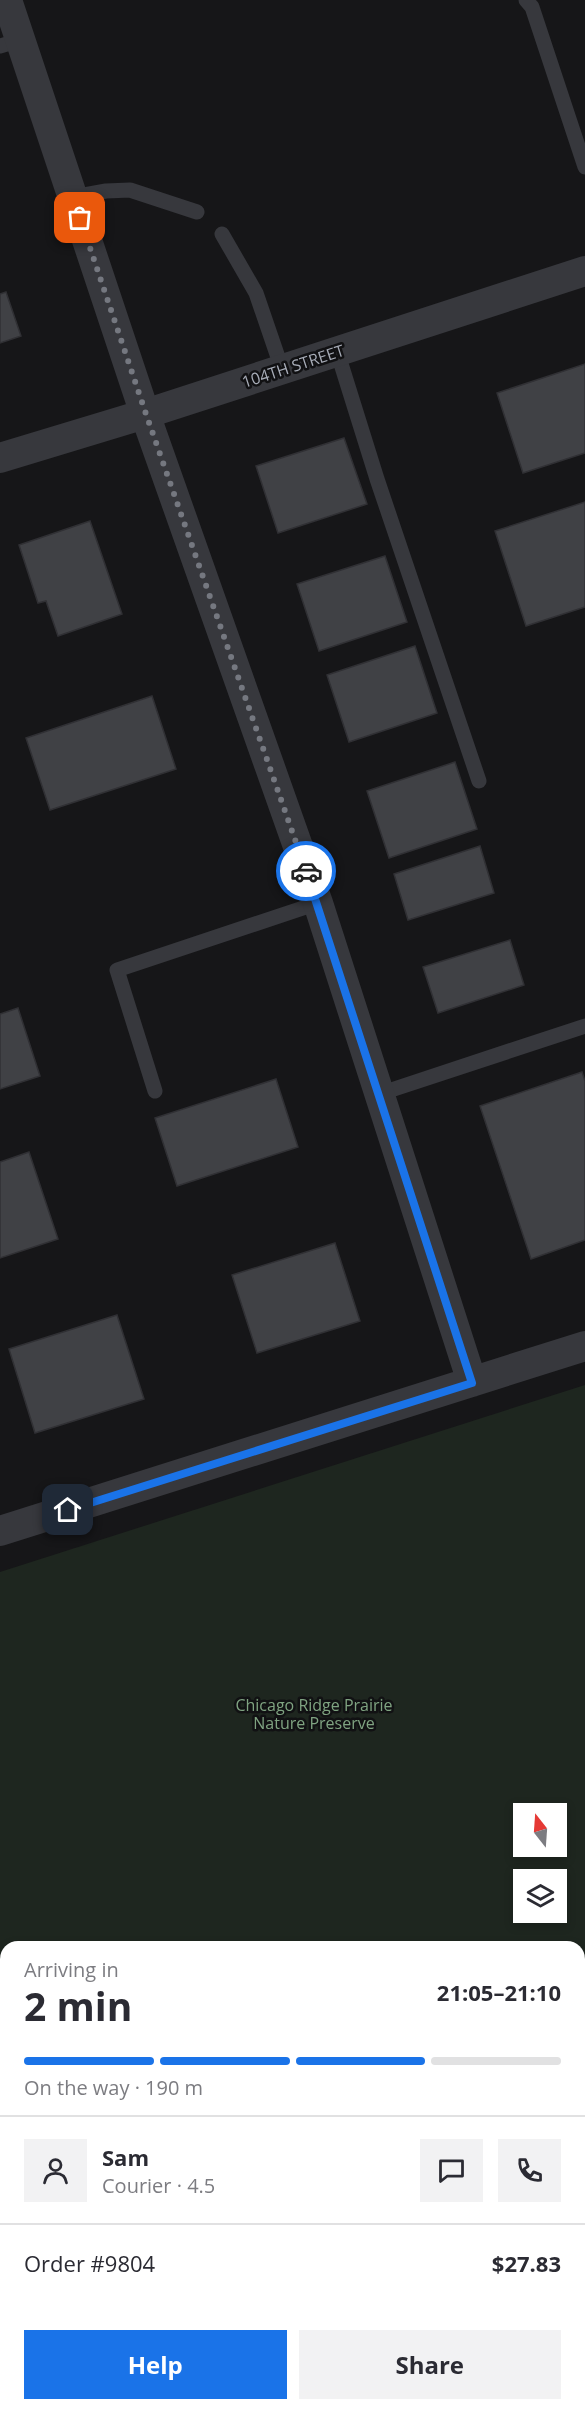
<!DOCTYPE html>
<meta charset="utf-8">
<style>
body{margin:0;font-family:"Open Sans",sans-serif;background:#f2f2f3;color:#2b2b33;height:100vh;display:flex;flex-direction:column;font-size:22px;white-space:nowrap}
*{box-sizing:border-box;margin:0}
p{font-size:20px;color:#7c7c81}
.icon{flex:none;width:33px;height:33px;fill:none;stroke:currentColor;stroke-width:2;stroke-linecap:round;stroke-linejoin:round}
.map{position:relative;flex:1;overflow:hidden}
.side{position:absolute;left:0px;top:1941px;width:585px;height:470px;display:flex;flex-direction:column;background:#fff;border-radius:18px 18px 0 0;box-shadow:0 3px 9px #0003}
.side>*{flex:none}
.needle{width:39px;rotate:343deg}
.buttons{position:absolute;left:513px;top:1803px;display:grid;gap:12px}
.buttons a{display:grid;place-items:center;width:54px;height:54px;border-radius:0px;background:#fff;box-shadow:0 3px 9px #0003;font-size:30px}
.pin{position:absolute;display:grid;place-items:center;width:51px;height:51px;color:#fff;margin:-26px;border-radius:12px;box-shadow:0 3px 9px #0006}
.courier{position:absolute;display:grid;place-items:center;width:60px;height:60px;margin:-30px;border:4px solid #1a73e8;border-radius:50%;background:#fff;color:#222;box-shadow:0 2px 8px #0007}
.headline em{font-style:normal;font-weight:700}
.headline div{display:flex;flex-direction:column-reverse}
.headline{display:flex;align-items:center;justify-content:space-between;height:102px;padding:0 24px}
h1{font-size:39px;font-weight:700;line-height:45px}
.bar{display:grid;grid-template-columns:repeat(4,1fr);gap:9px 6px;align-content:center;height:72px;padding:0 24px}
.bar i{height:8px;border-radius:4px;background:#e1e1e2}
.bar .on{background:#1a73e8}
.bar p{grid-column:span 4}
.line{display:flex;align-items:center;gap:15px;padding:0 24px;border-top:2px solid #e1e1e2}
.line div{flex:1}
.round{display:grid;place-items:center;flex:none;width:63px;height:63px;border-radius:0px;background:#f2f2f3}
.action{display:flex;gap:12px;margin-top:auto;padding:12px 24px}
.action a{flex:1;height:69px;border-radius:0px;background:#1a73e8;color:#fff;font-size:24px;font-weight:700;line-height:69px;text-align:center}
.action a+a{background:#f2f2f3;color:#2b2b33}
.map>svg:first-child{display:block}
.green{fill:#1e261f;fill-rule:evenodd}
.building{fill:#404145;stroke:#303034;stroke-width:1.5}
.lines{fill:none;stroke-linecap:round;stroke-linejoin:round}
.path{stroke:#3d3f44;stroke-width:4;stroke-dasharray:3 4.5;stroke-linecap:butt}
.lane{stroke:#37383d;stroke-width:15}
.street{stroke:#37383d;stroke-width:30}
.rail-casing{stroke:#4a4c52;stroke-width:7}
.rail{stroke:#111113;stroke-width:4.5;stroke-dasharray:14;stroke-linecap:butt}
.done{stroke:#757880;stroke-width:6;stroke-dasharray:0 10.8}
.route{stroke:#1a73e8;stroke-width:8}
.labels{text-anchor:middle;stroke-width:5;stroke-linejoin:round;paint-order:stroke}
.street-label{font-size:16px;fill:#a8adb8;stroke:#111113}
.park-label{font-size:16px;fill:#7fa381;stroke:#111113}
</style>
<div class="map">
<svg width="585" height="2410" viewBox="0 0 585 2410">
<rect width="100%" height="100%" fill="#161618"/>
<path class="green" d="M585,1385V2410H544L529,2405L579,2404V1947H6V2225L0,2223V1572ZM524,1814H556V1846H524ZM524,1880H556V1912H524Z"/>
<path class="building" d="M6,292L21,336L0,343V294Z
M585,364V453L523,473L497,393Z
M344,438L367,504L278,533L256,466Z
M585,502V607L526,626L495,531Z
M90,521L122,614L58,636L46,601L38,603L19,545Z
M385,556L407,622L319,651L297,584Z
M415,646L437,713L349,742L327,675Z
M152,696L176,769L50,810L26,738Z
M455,762L477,829L389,858L367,791Z
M480,846L494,893L408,920L394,874Z
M510,940L524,985L438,1013L423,967Z
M18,1008L40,1076L0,1089V1014Z
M582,1072L585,1081V1240L531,1259L480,1106Z
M276,1079L298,1147L177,1186L155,1118Z
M29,1152L58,1239L0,1258V1162Z
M335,1243L360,1321L257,1353L232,1275Z
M117,1315L144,1399L35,1433L9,1349Z"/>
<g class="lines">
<path class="path" d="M579,2107L585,2099
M579,2284L585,2287"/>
<path class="lane" d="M526,0L532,7L585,167
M0,46L20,40
M73,197L106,191L130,190L197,212
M222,234L256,293L282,369
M337,351L377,479L479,781
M155,1091L117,970L318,903
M379,1094L585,1026"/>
<path class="street" d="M7,0L145,414L318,903L472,1382
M0,458L145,414L585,271
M0,1531L585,1346"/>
<g class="rail-casing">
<path id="rail" d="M0,2256L6,2258
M0,2278L6,2280
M369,2404L385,2410
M432,2404L448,2410"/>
</g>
<use href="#rail" class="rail"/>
</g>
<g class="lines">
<path class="done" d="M80,218L146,414L306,871"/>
<path class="route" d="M68,1510L472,1383L306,871"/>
</g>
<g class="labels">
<g class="street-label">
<text transform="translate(293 366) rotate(-18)" y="6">104TH STREET</text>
</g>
<g class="park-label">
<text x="314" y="1711">Chicago Ridge Prairie<tspan x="314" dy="18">Nature Preserve</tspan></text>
</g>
</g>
</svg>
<div class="buttons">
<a><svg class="needle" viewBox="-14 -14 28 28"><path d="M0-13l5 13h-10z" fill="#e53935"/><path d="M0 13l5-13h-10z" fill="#7c7c81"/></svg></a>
<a><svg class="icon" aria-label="layers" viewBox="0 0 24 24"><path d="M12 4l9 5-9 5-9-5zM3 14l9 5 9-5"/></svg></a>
</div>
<div class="pin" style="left:80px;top:218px;background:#ea580c"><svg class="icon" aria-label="bag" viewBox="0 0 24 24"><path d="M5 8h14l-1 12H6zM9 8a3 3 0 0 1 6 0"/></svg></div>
<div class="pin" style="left:68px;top:1510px;background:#1f2937"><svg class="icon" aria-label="home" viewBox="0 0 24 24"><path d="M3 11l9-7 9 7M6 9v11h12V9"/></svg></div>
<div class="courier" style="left:306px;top:871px"><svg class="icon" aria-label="car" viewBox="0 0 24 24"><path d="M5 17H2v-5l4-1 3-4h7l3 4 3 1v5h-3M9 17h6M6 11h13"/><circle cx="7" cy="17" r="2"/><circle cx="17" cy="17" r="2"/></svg></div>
<section class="side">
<div class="headline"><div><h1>2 min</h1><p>Arriving in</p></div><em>21:05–21:10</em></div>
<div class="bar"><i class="on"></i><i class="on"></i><i class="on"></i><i></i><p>On the way · 190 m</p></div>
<div class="line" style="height:108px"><a class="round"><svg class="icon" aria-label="person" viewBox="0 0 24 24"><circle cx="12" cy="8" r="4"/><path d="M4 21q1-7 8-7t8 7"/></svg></a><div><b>Sam</b><p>Courier · 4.5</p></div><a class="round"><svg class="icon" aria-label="chat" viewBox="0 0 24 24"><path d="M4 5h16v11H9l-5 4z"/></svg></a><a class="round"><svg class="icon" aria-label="phone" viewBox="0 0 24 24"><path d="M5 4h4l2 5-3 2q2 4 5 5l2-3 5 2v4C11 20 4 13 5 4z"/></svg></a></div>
<div class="line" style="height:78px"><div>Order #9804</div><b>$27.83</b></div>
<div class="action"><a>Help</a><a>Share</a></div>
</section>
</div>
